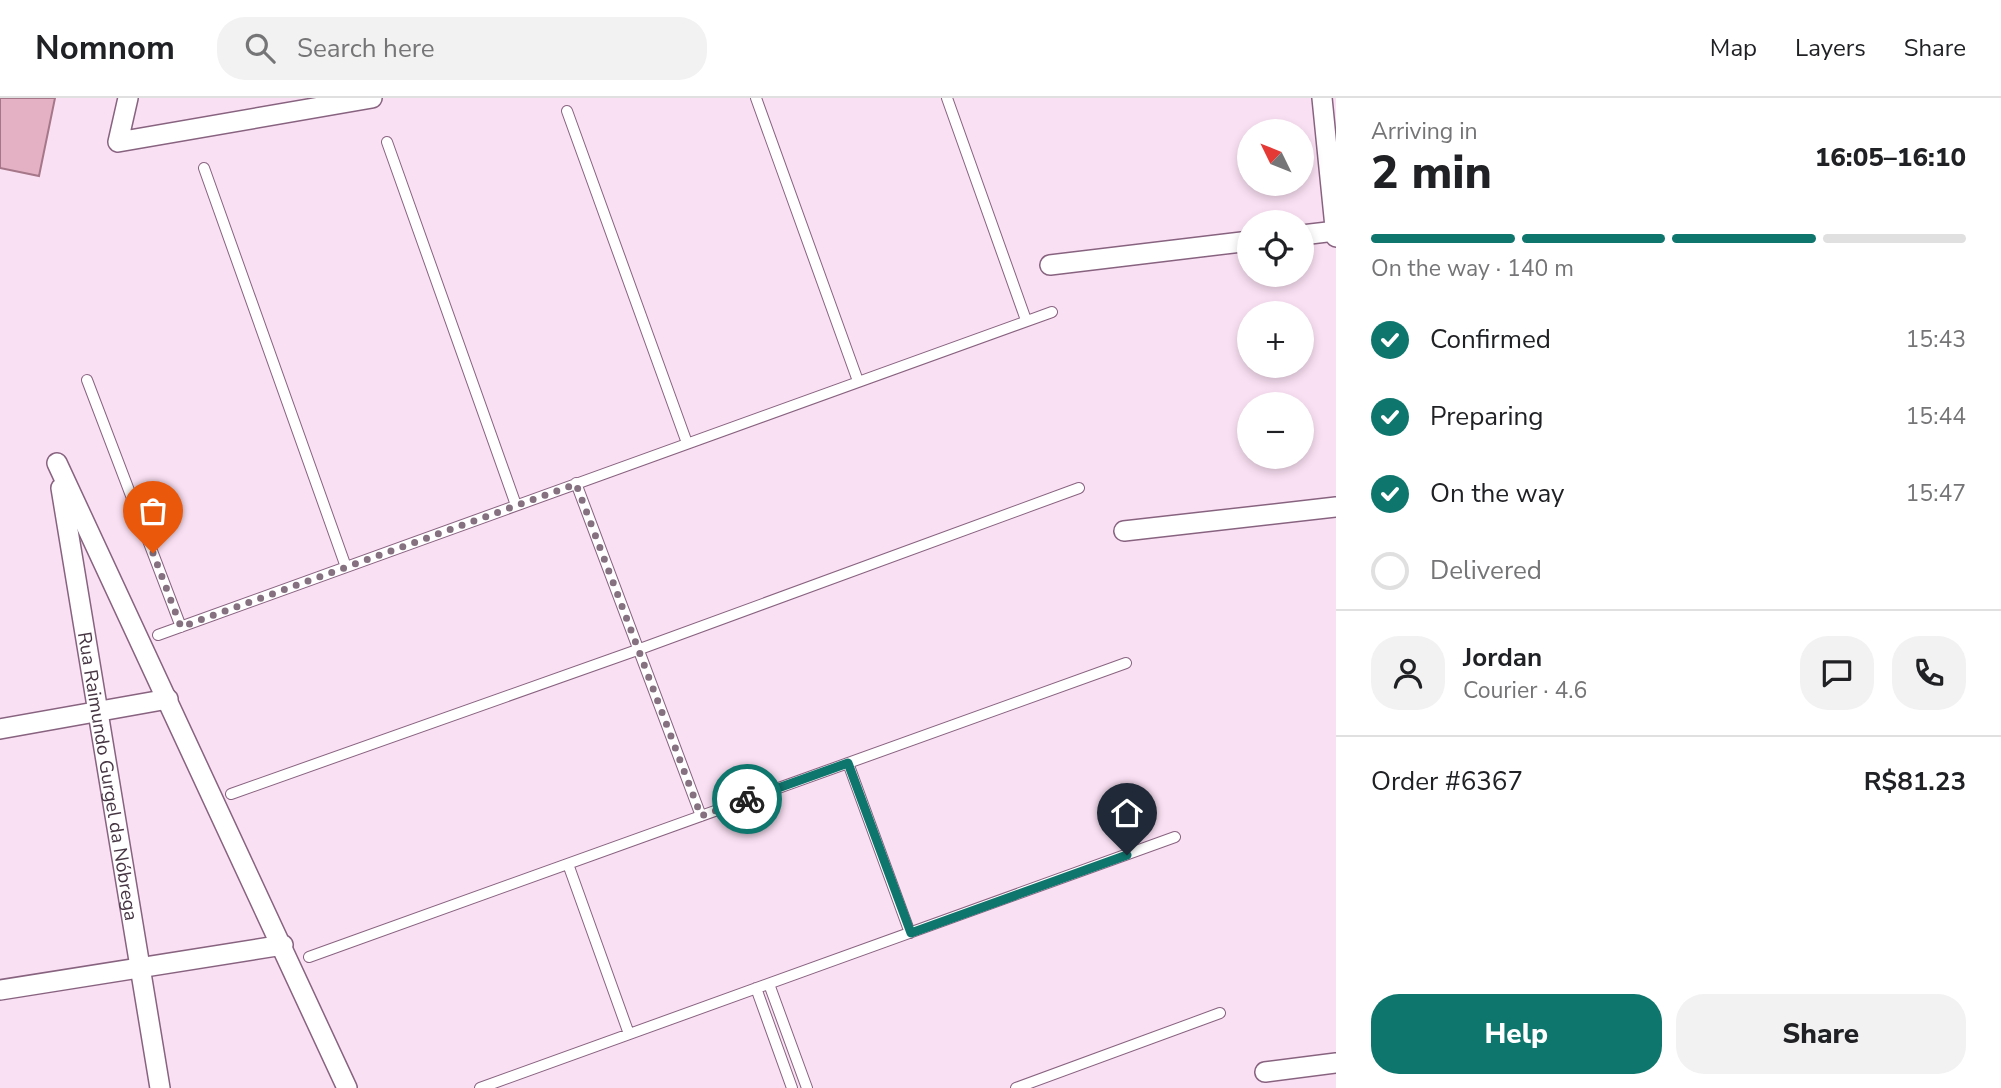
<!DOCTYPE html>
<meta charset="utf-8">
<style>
body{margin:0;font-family:"Nunito Sans",sans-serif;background:#f2f2f2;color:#202124;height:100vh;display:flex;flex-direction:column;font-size:26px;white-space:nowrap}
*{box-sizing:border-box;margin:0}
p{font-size:23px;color:#757577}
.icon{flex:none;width:38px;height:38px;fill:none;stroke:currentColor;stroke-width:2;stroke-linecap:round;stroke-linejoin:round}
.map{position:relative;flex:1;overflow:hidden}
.details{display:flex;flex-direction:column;background:#fff;width:665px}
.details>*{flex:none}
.needle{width:46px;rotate:313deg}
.tools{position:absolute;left:1237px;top:21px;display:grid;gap:14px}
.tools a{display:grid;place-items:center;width:77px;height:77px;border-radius:50%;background:#fff;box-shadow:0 4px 10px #0003;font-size:35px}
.pin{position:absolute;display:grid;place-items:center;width:60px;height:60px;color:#fff;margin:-72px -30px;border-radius:50% 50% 50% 0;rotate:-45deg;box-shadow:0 0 7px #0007}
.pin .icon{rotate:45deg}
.courier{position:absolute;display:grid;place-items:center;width:70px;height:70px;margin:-35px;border:5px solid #0f766e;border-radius:50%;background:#fff;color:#222;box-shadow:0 2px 9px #0007}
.headline em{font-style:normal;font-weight:800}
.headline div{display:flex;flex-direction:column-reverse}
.headline{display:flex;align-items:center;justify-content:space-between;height:119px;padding:0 35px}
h1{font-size:46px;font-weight:800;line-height:52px}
.bar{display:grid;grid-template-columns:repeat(4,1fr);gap:10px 7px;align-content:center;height:84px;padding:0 35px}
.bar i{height:9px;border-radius:5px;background:#e0e0e0}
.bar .current{background:#0f766e}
.bar p{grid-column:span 4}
.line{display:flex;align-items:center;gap:18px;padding:0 35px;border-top:2px solid #e0e0e0}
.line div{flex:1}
.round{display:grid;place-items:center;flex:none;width:74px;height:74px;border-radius:28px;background:#f2f2f2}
ol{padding:0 35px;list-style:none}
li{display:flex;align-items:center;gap:21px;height:77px}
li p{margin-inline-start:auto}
li .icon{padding:7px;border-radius:50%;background:#0f766e;color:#fff;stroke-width:4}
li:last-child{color:#757577}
li i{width:38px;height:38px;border:4px solid #e0e0e0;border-radius:50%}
.cta{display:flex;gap:14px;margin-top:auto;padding:14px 35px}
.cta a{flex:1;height:80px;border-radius:28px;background:#0f766e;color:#fff;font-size:28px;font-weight:800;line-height:80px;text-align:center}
.cta a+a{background:#f2f2f2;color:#202124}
header{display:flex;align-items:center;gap:42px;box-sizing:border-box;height:98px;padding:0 35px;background:#fff;border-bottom:2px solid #e0e0e0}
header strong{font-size:33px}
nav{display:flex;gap:38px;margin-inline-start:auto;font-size:24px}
.search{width:490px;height:63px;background:#f2f2f2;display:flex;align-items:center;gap:18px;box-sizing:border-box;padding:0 24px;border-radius:28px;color:#757577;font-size:26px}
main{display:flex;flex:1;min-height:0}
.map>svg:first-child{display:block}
.building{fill:#e3b1c3;stroke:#a67788;stroke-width:2}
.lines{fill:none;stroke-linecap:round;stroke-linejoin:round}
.lane-casing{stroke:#886380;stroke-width:12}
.street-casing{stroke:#886380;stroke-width:22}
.lane{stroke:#fff;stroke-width:10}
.street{stroke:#fff;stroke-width:19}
.done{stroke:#857180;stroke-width:7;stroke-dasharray:0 12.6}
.route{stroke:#0f766e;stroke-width:9}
.labels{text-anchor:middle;stroke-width:6;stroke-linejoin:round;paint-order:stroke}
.street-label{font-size:19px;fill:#463542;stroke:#fcf3fa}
</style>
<header>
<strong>Nomnom</strong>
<div class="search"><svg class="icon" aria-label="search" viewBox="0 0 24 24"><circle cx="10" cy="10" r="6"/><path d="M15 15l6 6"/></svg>Search here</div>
<nav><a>Map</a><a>Layers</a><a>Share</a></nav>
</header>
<main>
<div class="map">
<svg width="1336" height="990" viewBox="0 0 1336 990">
<rect width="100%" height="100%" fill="#fae0f3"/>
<path class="building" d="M0,0H55L39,78L0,70Z"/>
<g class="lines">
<g class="lane-casing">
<path id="lane" d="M756,0L858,283
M947,0L1026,222
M567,13L687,345
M387,44L516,407
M204,70L346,469
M87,282L181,529
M576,385L701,718
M158,537L1052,214
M848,665L910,835
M231,696L640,551L1079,390
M568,766L629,936
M309,859L1126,565
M769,886L807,990
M756,890L792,990
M480,990L1175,739
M1016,990L1220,915"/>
</g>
<g class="street-casing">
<g id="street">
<path d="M128,0L118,44L372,0"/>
<path d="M1322,0L1336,139"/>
<path d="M1302,137L1336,133"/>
<path d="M1050,167L1250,143"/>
<path d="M57,365L347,990"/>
<path id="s1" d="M61,390L160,990"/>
<path d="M1124,433L1336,409"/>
<path d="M0,631L168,601"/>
<path d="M0,892L283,847"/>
<path d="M1265,974L1336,965"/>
</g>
</g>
<use href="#lane" class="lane"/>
<use href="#street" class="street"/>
</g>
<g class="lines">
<path class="done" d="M153,455L181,529L576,386L701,718L747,701"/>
<path class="route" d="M747,701L848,665L911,835L1127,757"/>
</g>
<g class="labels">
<g class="street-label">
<text dy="7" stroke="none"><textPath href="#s1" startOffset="292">Rua Raimundo Gurgel da Nóbrega</textPath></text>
</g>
</g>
</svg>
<div class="tools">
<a><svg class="needle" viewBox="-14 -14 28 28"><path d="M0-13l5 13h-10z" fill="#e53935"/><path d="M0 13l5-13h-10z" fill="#757577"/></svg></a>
<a><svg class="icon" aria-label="locate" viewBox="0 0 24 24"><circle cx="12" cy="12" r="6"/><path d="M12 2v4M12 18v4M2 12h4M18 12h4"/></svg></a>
<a>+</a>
<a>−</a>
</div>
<div class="pin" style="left:153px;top:455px;background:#ea580c"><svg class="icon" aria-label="bag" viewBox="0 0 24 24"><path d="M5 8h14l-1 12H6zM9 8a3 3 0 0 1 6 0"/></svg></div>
<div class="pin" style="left:1127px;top:757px;background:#1f2937"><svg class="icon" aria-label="home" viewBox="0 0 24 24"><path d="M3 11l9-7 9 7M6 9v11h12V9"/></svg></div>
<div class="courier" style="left:747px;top:701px"><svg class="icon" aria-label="bike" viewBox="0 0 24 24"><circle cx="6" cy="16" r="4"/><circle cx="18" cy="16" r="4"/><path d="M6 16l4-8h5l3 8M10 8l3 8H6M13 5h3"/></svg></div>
</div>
<section class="details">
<div class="headline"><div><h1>2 min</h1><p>Arriving in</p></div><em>16:05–16:10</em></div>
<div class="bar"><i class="current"></i><i class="current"></i><i class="current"></i><i></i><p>On the way · 140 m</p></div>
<ol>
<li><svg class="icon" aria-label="check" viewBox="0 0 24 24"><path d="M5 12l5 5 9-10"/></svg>Confirmed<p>15:43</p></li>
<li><svg class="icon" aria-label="check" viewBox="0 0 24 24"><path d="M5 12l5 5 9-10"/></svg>Preparing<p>15:44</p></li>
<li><svg class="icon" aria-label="check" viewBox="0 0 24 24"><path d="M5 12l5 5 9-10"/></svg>On the way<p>15:47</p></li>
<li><i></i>Delivered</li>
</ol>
<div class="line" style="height:126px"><a class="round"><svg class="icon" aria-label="person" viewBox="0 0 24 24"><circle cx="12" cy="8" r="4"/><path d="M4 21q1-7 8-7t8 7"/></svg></a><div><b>Jordan</b><p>Courier · 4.6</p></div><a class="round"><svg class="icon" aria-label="chat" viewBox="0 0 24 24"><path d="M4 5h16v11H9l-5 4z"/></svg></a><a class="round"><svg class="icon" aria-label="phone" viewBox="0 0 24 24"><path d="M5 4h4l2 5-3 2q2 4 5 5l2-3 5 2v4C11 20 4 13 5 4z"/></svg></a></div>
<div class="line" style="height:91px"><div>Order #6367</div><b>R$81.23</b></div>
<div class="cta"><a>Help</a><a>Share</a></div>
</section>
</main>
